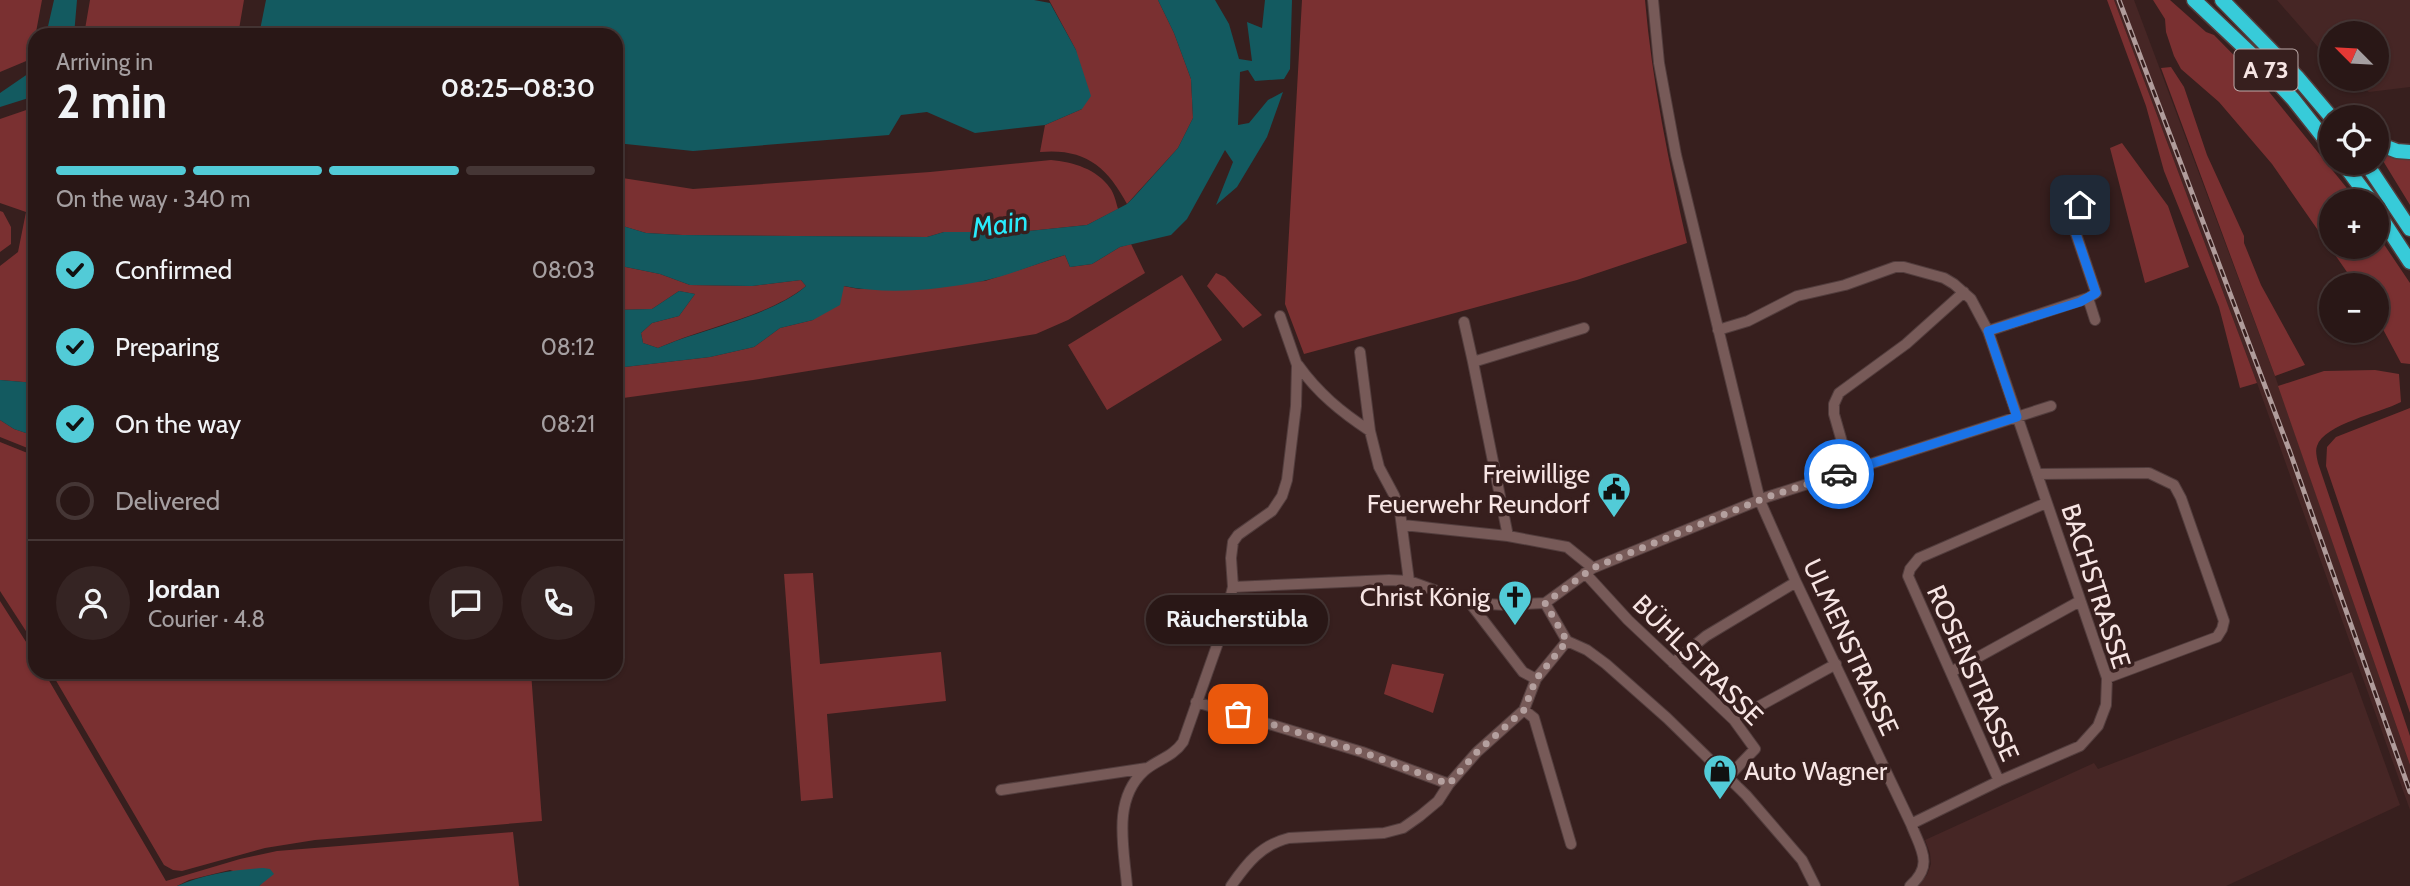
<!DOCTYPE html>
<meta charset="utf-8">
<style>
body{margin:0;font-family:Cabin,sans-serif;background:#352423;color:#f1f3f6;height:100vh;display:flex;flex-direction:column;font-size:26px;white-space:nowrap}
*{box-sizing:border-box;margin:0}
p{font-size:23px;color:#a59fa1}
.icon{flex:none;width:38px;height:38px;fill:none;stroke:currentColor;stroke-width:2;stroke-linecap:round;stroke-linejoin:round}
.map{position:relative;flex:1;overflow:hidden}
.sheet{position:absolute;left:28px;top:28px;width:595px;height:651px;display:flex;flex-direction:column;background:#291716;border-radius:21px;box-shadow:0 2px 5px #0004,0 0 0 2px #453635}
.sheet>*{flex:none}
.needle{width:46px;rotate:294deg}
.tools{position:absolute;left:2319px;top:21px;display:grid;gap:14px}
.tools a{display:grid;place-items:center;width:70px;height:70px;border-radius:50%;background:#291716;box-shadow:0 2px 5px #0004,0 0 0 2px #453635;font-size:35px}
.pin{position:absolute;display:grid;place-items:center;width:60px;height:60px;color:#fff;margin:-30px;border-radius:14px;box-shadow:0 4px 10px #0006}
.courier{position:absolute;display:grid;place-items:center;width:70px;height:70px;margin:-35px;border:5px solid #1a73e8;border-radius:50%;background:#fff;color:#222;box-shadow:0 2px 9px #0007}
.bubble{position:absolute;height:49px;border-radius:24px;background:#291716;box-shadow:0 2px 5px #0004,0 0 0 2px #453635;font-size:23px;font-weight:700;line-height:49px;text-align:center}
.head em{font-style:normal;font-weight:700}
.head div{display:flex;flex-direction:column-reverse}
.head{display:flex;align-items:center;justify-content:space-between;height:119px;padding:0 28px}
h1{font-size:46px;font-weight:700;line-height:52px}
.bar{display:grid;grid-template-columns:repeat(4,1fr);gap:10px 7px;align-content:center;height:84px;padding:0 28px}
.bar i{height:9px;border-radius:5px;background:#453635}
.bar .selected{background:#52cbd7}
.bar p{grid-column:span 4}
.line{display:flex;align-items:center;gap:18px;padding:0 28px;border-top:2px solid #453635}
.line div{flex:1}
.round{display:grid;place-items:center;flex:none;width:74px;height:74px;border-radius:37px;background:#352423}
ol{padding:0 28px;list-style:none}
li{display:flex;align-items:center;gap:21px;height:77px}
li p{margin-inline-start:auto}
li .icon{padding:7px;border-radius:50%;background:#52cbd7;color:#111;stroke-width:4}
li:last-child{color:#a59fa1}
li i{width:38px;height:38px;border:4px solid #453635;border-radius:50%}
.map>svg:first-child{display:block}
.built{fill:#462625}
.green{fill:#7a3031}
.water{fill:#135a60}
.lines{fill:none;stroke-linecap:round;stroke-linejoin:round}
.minor-casing{stroke:#523d3d;stroke-width:12}
.highway-casing{stroke:#523d3d;stroke-width:17}
.minor{stroke:#775a58;stroke-width:10}
.highway{stroke:#37cbd9;stroke-width:14}
.rail-casing{stroke:#b09c9b;stroke-width:5}
.rail{stroke:#371f1e;stroke-width:2.5;stroke-dasharray:8;stroke-linecap:butt}
.done{stroke:#b4a09f;stroke-width:7;stroke-dasharray:0 12.6}
.route{stroke:#1a73e8;stroke-width:9}
.labels{text-anchor:middle;stroke-width:7;stroke-linejoin:round;paint-order:stroke}
.shield{fill:#371f1e;stroke:#bdaaa9;stroke-width:2}
.shield-label{font-size:24px;font-weight:bold;fill:#f7e5e4}
.poi-label{font-size:26px;fill:#f7e5e4;stroke:#371f1e;text-anchor:end}
.street-label{font-size:26px;fill:#f7e5e4;stroke:#371f1e}
.water-label{font-size:28px;font-style:italic;fill:#29ebfb;stroke:#371f1e}
</style>
<div class="map">
<svg width="2410" height="886" viewBox="0 0 2410 886">
<rect width="100%" height="100%" fill="#371f1e"/>
<path class="built" d="M2114,0H2134L2275,376L2410,765V810L2257,383Z
M2277,0H2410V87L2369,92L2352,79H2376V33H2331V62Z
M2352,672L2400,805L2226,886H1914L1927,875L1931,864L1930,853L1925,840L2094,763L2098,769Z"/>
<path class="green" d="M0,0H42L31,59L0,72Z
M90,0H244L238,35H84Z
M1049,0H1158L1174,33L1191,79L1193,118L1178,148L1127,204C1107,166 1084,148 1040,152L1045,125L1082,109L1076,50Z
M1302,0H1645C1652,82 1669,163 1687,243L1577,280L1304,354L1285,304Z
M2107,0H2114L2257,383L2240,388L2219,307L2164,171L2146,106Z
M2153,0H2170L2206,32L2214,35L2266,88L2346,187L2355,201H2331V247H2376L2377,234L2410,283V364L2401,363L2377,318L2376,285H2356L2272,164L2219,102L2181,69L2174,56L2166,32L2165,19Z
M2171,67L2184,87L2207,155L2244,236V243L2261,285L2305,365L2275,376L2161,68Z
M35,107V383L0,380V266L18,252L26,212L0,203V119Z
M2122,143L2168,206L2189,267L2145,283L2110,148Z
M2377,151L2396,158L2410,157V205Z
M1051,160C1073,162 1097,169 1110,188C1114,193 1116,202 1118,209L1087,225L1019,232H944L927,237L682,235L646,233L616,224V177L693,189L930,172Z
M0,211L3,212L11,227V244L0,252Z
M1131,244L1145,273L1068,320L1036,334L753,380L616,399V368L710,357L754,347L780,328L813,320L843,286L859,289L985,281L1065,255L1070,267L1092,264L1120,247Z
M616,265L660,274L690,285L752,286L801,280L806,286C768,317 704,327 658,348L643,343L641,333L652,323L679,316L695,294L679,291L652,309L616,310Z
M1216,273L1225,277L1262,315L1243,328L1207,286Z
M1182,275L1222,340L1107,410L1068,345Z
M2375,370L2399,374L2401,402C2380,413 2324,424 2317,446C2315,451 2317,458 2318,463L2410,736V765L2278,386L2324,371Z
M2410,408V713L2326,466L2327,447L2336,437Z
M0,420L14,429L35,436V451L0,437Z
M0,442L35,456V645L0,591Z
M813,573L820,664L941,652L946,701L827,714L833,798L801,801L784,574Z
M0,601L35,656V672H44L166,881L240,859L277,851L513,832L519,886H259L263,881L230,870L189,880L177,886H0Z
M1392,664L1444,674L1433,713L1384,694Z
M51,672H531L542,821L315,840L265,848L182,871L173,870L164,865Z"/>
<path class="water" d="M54,0H77L74,35H46Z
M266,0H1034L1050,3L1076,50L1091,96L1082,109L1045,125L975,133L927,112L901,115L889,135L693,151L616,143V35H259Z
M1158,0H1215L1229,24L1239,59L1252,61L1247,22L1262,28L1265,0H1292L1290,69L1284,79L1255,81L1248,70L1240,72L1238,125L1249,123L1268,100L1283,92L1267,137L1237,187L1216,205L1233,162L1225,150L1187,219L1171,235L1120,247L1092,264L1070,267L1065,255C1038,263 1010,275 983,281C937,290 889,295 844,286L840,305L813,320L780,328L754,347L710,357L616,368V310L652,309L679,291L695,294L679,316L652,323L641,333L643,343L658,348C701,329 772,316 806,286L801,280L752,286L690,285L660,274L616,265V224L646,233L682,235L927,237L944,232H1019L1087,225L1127,204L1134,197L1178,148L1193,118L1191,79L1174,33Z
M35,69V96L0,107V93Z
M0,380L35,383V436L14,429L0,420Z
M263,868L270,869L274,874L259,886H177C204,874 233,870 263,868Z"/>
<g class="lines">
<g class="minor-casing">
<path id="minor" d="M1653,0L1659,63L1676,155L1760,501L1796,582L1911,824C1921,850 1934,865 1910,886
M2080,205L2075,231L2096,293L2088,298
M1464,322L1473,362
M1718,330L1748,321L1797,296L1845,285L1895,267H1904L1944,278L1954,284L1971,299L1988,331L2107,678L2106,705L2098,726L2080,746L1999,781L1911,824
M1988,331L2088,298L2095,320
M1360,352L1370,431L1379,467L1394,495L1400,512L1409,581
M1298,365C1318,393 1341,412 1370,431
M1850,470L1834,414V404L1839,393L1906,344L1964,292
M2037,474L2149,473L2174,485L2181,498L2224,621L2222,629L2217,637L2107,678
M1403,525L1508,536L1567,547L1593,568
M1508,536L1473,362L1584,328
M1585,573L1628,620L1734,720L1755,749L1728,777
M1233,587L1389,580L1409,581L1470,603L1505,605L1545,603L1593,568L1767,497L2051,406
M1470,603L1523,672L1536,679
M1545,603L1567,641L1587,650L1606,664L1667,718L1746,795L1802,860L1815,886
M1673,663L1706,636L1796,582
M1951,672L2080,601
M1196,702L1362,752L1449,784
M1524,710L1534,718L1571,844
M1734,720L1836,664
M1999,781L1908,576L1910,569L1919,558L2046,503
M1001,790L1147,768
M1127,886C1124,848 1112,800 1144,771C1156,760 1173,757 1183,742L1221,634L1233,587L1231,558L1233,542L1238,535L1272,511L1282,496L1287,480L1296,406L1297,365L1280,316
M1231,886C1247,863 1261,845 1289,838L1384,833L1403,828L1420,816L1438,801L1449,784L1477,752L1524,710L1536,679L1567,641"/>
</g>
<g class="highway-casing">
<path id="highway" d="M2194,0L2249,52L2293,99L2331,147
M2222,0L2298,78L2331,117
M2376,143L2397,151L2410,152
M2343,163L2371,201
M2366,163L2410,229
M2376,210L2410,262"/>
</g>
<use href="#minor" class="minor"/>
<use href="#highway" class="highway"/>
<g class="rail-casing">
<path id="rail" d="M2119,0L2290,452L2410,792"/>
</g>
<use href="#rail" class="rail"/>
</g>
<g class="lines">
<path class="done" d="M1238,714L1362,752L1449,784L1477,752L1524,710L1536,679L1567,641L1545,603L1593,568L1767,497L1839,474"/>
<path class="route" d="M1839,474L2017,417L1988,331L2080,302L2096,293L2075,231L2080,205"/>
</g>
<defs>
<g id="civic-pin" transform="scale(1.75)"><path d="M0 17L-7.5 6A9.5 9.5 0 1 1 7.5 6Z" fill="#52cbd7" stroke="#371f1e"/><path d="M-.6-6.5H3V-4.5H.6V-3L4-1V1h2V6H-6V1h2V-1L-.6-3ZM-1.2 2.5V6h2.4V2.5Z" fill="#111"/></g>
<g id="church-pin" transform="scale(1.75)"><path d="M0 17L-7.5 6A9.5 9.5 0 1 1 7.5 6Z" fill="#52cbd7" stroke="#371f1e"/><path d="M-1.2-6h2.4v3.5h3.3v2.4h-3.3V6h-2.4V-.1h-3.3v-2.4h3.3Z" fill="#111"/></g>
<g id="shop-pin" transform="scale(1.75)"><path d="M0 17L-7.5 6A9.5 9.5 0 1 1 7.5 6Z" fill="#52cbd7" stroke="#371f1e"/><path d="M-5-2.5h2.3a2.7 3.5 0 0 1 5.4 0H5L5.5 6h-11ZM-1.5-2.5h3a1.5 2.3 0 0 0-3 0Z" fill="#111"/></g>
</defs>
<g fill-rule="evenodd">
<use href="#civic-pin" x="1614" y="489"/>
<use href="#church-pin" x="1515" y="597"/>
<use href="#shop-pin" x="1720" y="771"/>
</g>
<g class="labels">
<rect class="shield" x="2234.5" y="49.5" width="63" height="41" rx="5"/>
<g class="shield-label">
<text x="2266" y="78">A 73</text>
</g>
<g class="poi-label">
<text x="1590" y="483">Freiwillige<tspan x="1590" dy="30">Feuerwehr Reundorf</tspan></text>
<text x="1490" y="606">Christ König</text>
<text x="1744" y="780" text-anchor="start">Auto Wagner</text>
</g>
<g class="street-label">
<text transform="translate(2096 586) rotate(72)" y="9">BACHSTRASSE</text>
<text transform="translate(1851 647) rotate(65)" y="9">ULMENSTRASSE</text>
<text transform="translate(1698 660) rotate(45)" y="9">BÜHLSTRASSE</text>
<text transform="translate(1973 673) rotate(66)" y="9">ROSENSTRASSE</text>
</g>
<g class="water-label">
<text transform="translate(1000 224) rotate(-8)" y="10">Main</text>
</g>
</g>
</svg>
<div class="tools">
<a><svg class="needle" viewBox="-14 -14 28 28"><path d="M0-13l5 13h-10z" fill="#e53935"/><path d="M0 13l5-13h-10z" fill="#a59fa1"/></svg></a>
<a><svg class="icon" aria-label="locate" viewBox="0 0 24 24"><circle cx="12" cy="12" r="6"/><path d="M12 2v4M12 18v4M2 12h4M18 12h4"/></svg></a>
<a>+</a>
<a>−</a>
</div>
<div class="pin" style="left:1238px;top:714px;background:#ea580c"><svg class="icon" aria-label="bag" viewBox="0 0 24 24"><path d="M5 8h14l-1 12H6zM9 8a3 3 0 0 1 6 0"/></svg></div>
<div class="pin" style="left:2080px;top:205px;background:#1f2937"><svg class="icon" aria-label="home" viewBox="0 0 24 24"><path d="M3 11l9-7 9 7M6 9v11h12V9"/></svg></div>
<div class="courier" style="left:1839px;top:474px"><svg class="icon" aria-label="car" viewBox="0 0 24 24"><path d="M5 17H2v-5l4-1 3-4h7l3 4 3 1v5h-3M9 17h6M6 11h13"/><circle cx="7" cy="17" r="2"/><circle cx="17" cy="17" r="2"/></svg></div>
<div class="bubble" style="left:1146px;top:595px;width:182px">Räucherstübla</div>
<section class="sheet">
<div class="head"><div><h1>2 min</h1><p>Arriving in</p></div><em>08:25–08:30</em></div>
<div class="bar"><i class="selected"></i><i class="selected"></i><i class="selected"></i><i></i><p>On the way · 340 m</p></div>
<ol>
<li><svg class="icon" aria-label="check" viewBox="0 0 24 24"><path d="M5 12l5 5 9-10"/></svg>Confirmed<p>08:03</p></li>
<li><svg class="icon" aria-label="check" viewBox="0 0 24 24"><path d="M5 12l5 5 9-10"/></svg>Preparing<p>08:12</p></li>
<li><svg class="icon" aria-label="check" viewBox="0 0 24 24"><path d="M5 12l5 5 9-10"/></svg>On the way<p>08:21</p></li>
<li><i></i>Delivered</li>
</ol>
<div class="line" style="height:126px"><a class="round"><svg class="icon" aria-label="person" viewBox="0 0 24 24"><circle cx="12" cy="8" r="4"/><path d="M4 21q1-7 8-7t8 7"/></svg></a><div><b>Jordan</b><p>Courier · 4.8</p></div><a class="round"><svg class="icon" aria-label="chat" viewBox="0 0 24 24"><path d="M4 5h16v11H9l-5 4z"/></svg></a><a class="round"><svg class="icon" aria-label="phone" viewBox="0 0 24 24"><path d="M5 4h4l2 5-3 2q2 4 5 5l2-3 5 2v4C11 20 4 13 5 4z"/></svg></a></div>
</section>
</div>
